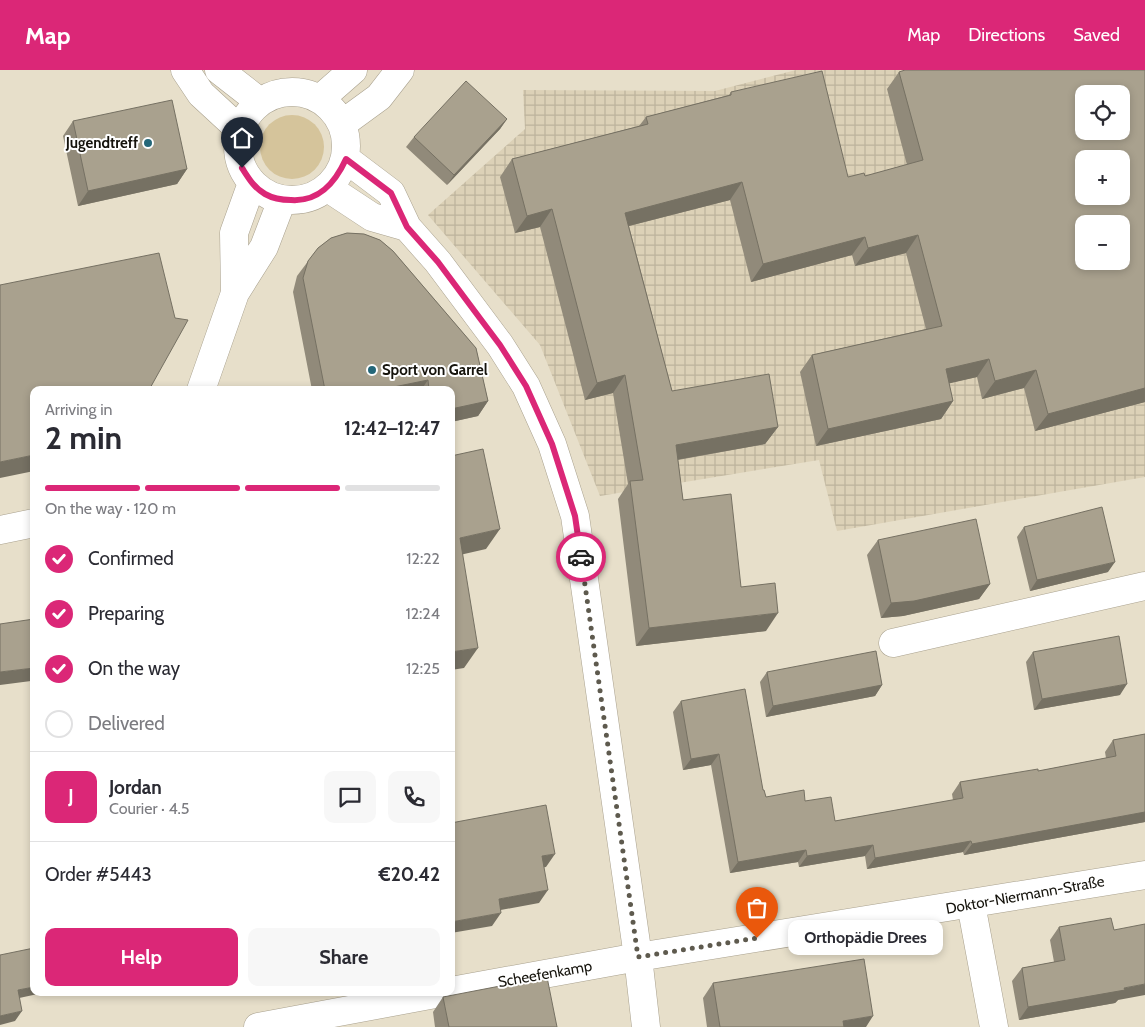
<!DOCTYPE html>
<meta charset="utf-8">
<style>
body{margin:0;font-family:Cabin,sans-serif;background:#f7f7f7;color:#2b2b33;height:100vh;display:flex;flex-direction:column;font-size:19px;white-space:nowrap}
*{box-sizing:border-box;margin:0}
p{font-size:16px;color:#7c7c81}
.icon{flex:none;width:28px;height:28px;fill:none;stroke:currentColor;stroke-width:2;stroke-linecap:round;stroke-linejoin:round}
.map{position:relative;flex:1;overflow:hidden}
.drawer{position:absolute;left:30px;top:316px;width:425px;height:610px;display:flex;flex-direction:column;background:#fff;border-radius:10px;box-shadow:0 2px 8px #0003}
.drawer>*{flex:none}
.tools{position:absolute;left:1075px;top:15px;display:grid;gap:10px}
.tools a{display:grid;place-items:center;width:55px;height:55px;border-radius:10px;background:#fff;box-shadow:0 2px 8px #0003;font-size:25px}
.pin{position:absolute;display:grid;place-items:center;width:42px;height:42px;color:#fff;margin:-51px -21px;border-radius:50% 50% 50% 0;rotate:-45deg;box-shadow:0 0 5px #0007}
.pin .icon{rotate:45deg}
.courier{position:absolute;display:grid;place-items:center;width:50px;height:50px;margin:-25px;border:4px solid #db2777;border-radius:50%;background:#fff;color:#222;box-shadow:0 1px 6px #0007}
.bubble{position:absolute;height:35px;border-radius:10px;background:#fff;box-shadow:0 2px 8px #0003;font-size:16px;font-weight:700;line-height:35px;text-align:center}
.overview em{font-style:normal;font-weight:700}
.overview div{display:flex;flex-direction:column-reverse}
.overview{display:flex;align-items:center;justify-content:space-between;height:85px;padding:0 15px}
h1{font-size:32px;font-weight:700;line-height:38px}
.bar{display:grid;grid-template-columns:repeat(4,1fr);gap:8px 5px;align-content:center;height:60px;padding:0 15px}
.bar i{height:6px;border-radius:4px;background:#e1e1e2}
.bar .selected{background:#db2777}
.bar p{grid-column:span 4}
.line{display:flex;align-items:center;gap:12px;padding:0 15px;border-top:1px solid #e1e1e2}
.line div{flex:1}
.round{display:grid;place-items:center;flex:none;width:52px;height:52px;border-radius:10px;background:#f7f7f7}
ol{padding:0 15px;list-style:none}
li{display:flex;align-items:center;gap:15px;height:55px}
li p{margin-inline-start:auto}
li .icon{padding:5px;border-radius:50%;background:#db2777;color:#fff;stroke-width:4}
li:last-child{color:#7c7c81}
li i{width:28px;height:28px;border:2px solid #e1e1e2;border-radius:50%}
.button{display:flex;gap:10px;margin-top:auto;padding:10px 15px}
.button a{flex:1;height:58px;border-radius:10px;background:#db2777;color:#fff;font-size:20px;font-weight:700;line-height:58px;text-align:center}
.button a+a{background:#f7f7f7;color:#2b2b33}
header{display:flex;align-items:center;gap:30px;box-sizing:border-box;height:70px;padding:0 25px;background:#db2777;color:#fff}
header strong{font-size:24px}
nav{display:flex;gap:28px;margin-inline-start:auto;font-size:18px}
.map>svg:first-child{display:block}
.industrial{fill:url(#industrial-grid);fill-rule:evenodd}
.green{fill:#d5c49b}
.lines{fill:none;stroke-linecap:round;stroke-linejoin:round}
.minor-casing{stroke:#a9a18e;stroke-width:29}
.minor{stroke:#fff;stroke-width:28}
.wall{fill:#918a7a}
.shaded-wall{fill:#767163}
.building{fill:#a9a18e;stroke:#767163;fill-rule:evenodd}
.done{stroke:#5e5a4e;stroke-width:5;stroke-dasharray:0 9}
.route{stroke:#db2777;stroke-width:6}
.poi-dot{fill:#246779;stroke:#fff;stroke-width:2}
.labels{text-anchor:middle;stroke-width:4;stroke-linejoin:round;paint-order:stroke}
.poi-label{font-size:15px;font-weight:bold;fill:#15130c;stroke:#fff;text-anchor:end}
.street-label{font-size:15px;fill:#15130c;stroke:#fff}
</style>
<header>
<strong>Map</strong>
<nav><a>Map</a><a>Directions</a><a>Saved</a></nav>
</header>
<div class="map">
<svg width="1145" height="957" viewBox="0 0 1145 957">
<defs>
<pattern id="industrial-grid" width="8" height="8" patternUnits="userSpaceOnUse" patternTransform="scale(1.25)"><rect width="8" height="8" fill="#dcd1b7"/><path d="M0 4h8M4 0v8" fill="none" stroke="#bcb39c"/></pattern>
</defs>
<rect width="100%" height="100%" fill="#e7dfca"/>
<path class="industrial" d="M796,0H1145V407L837,461L819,390L600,426L540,275L428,145L525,59L523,20L715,21ZM1084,24H1121V61H1084ZM1084,89H1121V126H1084ZM1084,154H1121V191H1084Z"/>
<path class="green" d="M260 77a32 32 0 1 1 64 0a32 32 0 1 1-64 0Z"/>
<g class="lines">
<g class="minor-casing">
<path id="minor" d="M185,0L201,24L240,60
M219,0L260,32
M238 76a54 54 0 1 1 108 0a54 54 0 1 1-108 0Z
M320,29L353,0
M342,54L379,27L400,0
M346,89L391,123L407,157L438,192L500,275L526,316L552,374L575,446L638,887L646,957
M328,118L372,147L407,157
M235,223L234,163L252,113
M201,320L235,223L264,177L282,130
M0,460L34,453
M893,573L1145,516
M971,834L994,957
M451,921L638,887L1145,805
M258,957L446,922"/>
</g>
<use href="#minor" class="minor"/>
</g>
<path class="wall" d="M1145,0V332L1035,361L1024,318L982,329L977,307L949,313L953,331L941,349L816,376L800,302L812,285L926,259L906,183L855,196L852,185L751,212L730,130L629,156L672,321L778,357L765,374L678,390L683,430L741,517L766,561L636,576L618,429L628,414L613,323L585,330L540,157L515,163L500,107L512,89L639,56L646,47L729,25L731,22L848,107L865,106L907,95L887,19L899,2Z
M507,49L500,59L447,115L406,77L414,67Z
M73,51L187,99L177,114L78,136L63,66Z
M347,163L364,164L380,170L393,181L476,278L488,331L478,346L451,352V320H312L293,222L297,206L318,178L331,168Z
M1024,457L1108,502L1030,521L1017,467Z
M878,470L990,514L979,529L903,546L881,548L867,485Z
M34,549V629L31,611Z
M1033,582L1120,625L1034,640L1026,592Z
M767,602L882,615L875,626L766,647L760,612Z
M681,631L763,720L766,727L805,731L835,751L953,730L952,724L960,712L1038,701L1106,688L1105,682L1113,670L1145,664V752L964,785L963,782L867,799L865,786L799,797L798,792L730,803L711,695L683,700L673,642Z
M1059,857L1118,930L1115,933L1019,950L1012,911L1022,898L1054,892L1050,870Z
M713,913L866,957H707L703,928Z
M443,927L557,957H435L433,942Z"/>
<path class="shaded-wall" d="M507,49L500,59L447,115L454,105Z
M187,99L177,114L78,136L88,121Z
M742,112L730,130L613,160L625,143Z
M552,139L540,157L515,163L527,146Z
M918,165L906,183L855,196L868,178Z
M865,167L852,185L751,212L763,194Z
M989,289L977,307L934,317L946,299Z
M1036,300L1024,318L982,329L995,311Z
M625,305L613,323L585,330L597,313Z
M428,310L421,320H379Z
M1145,318V332L1035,361L1048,344Z
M488,331L478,346L451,352V339Z
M953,331L941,349L816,376L828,359Z
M778,357L765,374L664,392L676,375Z
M34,385V401L0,408V392Z
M500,459L486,479L451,487L460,468Z
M1115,492L1108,502L1030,521L1037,510Z
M990,514L979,529L903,546L881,548L891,533Z
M778,543L766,561L636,576L649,558Z
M478,578L464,598L451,600V582Z
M34,598V607L31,611L0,615V602Z
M1127,614L1120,625L1034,640L1042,629Z
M882,615L875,626L766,647L773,636Z
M719,684L711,695L683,700L691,689Z
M1145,742V752L964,785L972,774Z
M971,771L963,782L867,799L875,788Z
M873,775L865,786L799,797L807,786Z
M806,780L798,792L730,803L738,792Z
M555,784L546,797L533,799L542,786Z
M548,820L539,833L490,842L499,829Z
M501,843L492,856L451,863V852Z
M1145,914V925L1118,930L1115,933L1019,950L1028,937Z
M34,917V922H47L10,930L18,920Z
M22,941L15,951L0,955V946Z
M873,946L866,957H839L843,951Z"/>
<path class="building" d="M905,0H1145V318L1048,344L1036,300L995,311L989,289L946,299L953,331L828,359L812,285L942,256L918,165L868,178L865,167L763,194L742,112L625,143L672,321L769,304L778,357L676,375L683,430L731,424L741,517L775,513L778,543L649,558L630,411L643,410L625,305L597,313L552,139L527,146L512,89L648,54L646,47L731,25V22L822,1L848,107L864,103L865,106L923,90L899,2ZM1084,24H1121V61H1084ZM1084,89H1121V126H1084ZM1084,154H1121V191H1084Z
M466,11L507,49L454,105L414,67Z
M172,30L187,99L88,121L73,51Z
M347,163L364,164L380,170L393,181L476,278L488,331L451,339V320H429L428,310L379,320H325L303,208L308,191L318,178L331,168Z
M159,183L175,248L188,250L149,320H34V385L0,392V215Z
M483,379L500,459L460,468L478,578L451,582V386Z
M1102,437L1115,492L1037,510L1024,457Z
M976,449L990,514L914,531L891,533L878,470Z
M34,549V598L0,602V554Z
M1119,566L1127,614L1042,629L1033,582Z
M876,581L882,615L773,636L767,602Z
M745,619L763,720H764L766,727L804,720L805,731L831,727L835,751L963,728L960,712L1038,699V701L1116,686L1113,670L1145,664V742L972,774L971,771L875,788L873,775L807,786L806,780L738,792L719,684L691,689L681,631Z
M546,735L555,784L542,786L548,820L499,829L501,843L451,852V753Z
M1111,848L1114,860L1145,854V914L1124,918L1125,920L1028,937L1022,898L1065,890L1059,857Z
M34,878V917L18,920L22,941L0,946V885Z
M864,889L873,946L843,951L844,957H720L713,913Z
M547,907L557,957H449L443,927Z"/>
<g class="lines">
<path class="done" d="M581,487L638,887L757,868"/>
<path class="route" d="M242,98C248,107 254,118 265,124C272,128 283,130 291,130C319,132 335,113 346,89L391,123L407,157L438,192L479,247L500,275L526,316L552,374L575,446L581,487"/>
</g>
<g class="poi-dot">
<circle cx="148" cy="73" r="5"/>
<circle cx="372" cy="300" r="5"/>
</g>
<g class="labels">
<g class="poi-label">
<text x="138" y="78">Jugendtreff</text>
<text x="382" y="305" text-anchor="start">Sport von Garrel</text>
</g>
<g class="street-label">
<text transform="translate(1025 825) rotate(-10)" y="5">Doktor-Niermann-Straße</text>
<text transform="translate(545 904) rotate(-10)" y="5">Scheefenkamp</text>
</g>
</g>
</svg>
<div class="tools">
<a><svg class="icon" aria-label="locate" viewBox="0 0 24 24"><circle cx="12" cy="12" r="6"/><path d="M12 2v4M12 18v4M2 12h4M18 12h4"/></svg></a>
<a>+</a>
<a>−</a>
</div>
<div class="pin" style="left:757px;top:868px;background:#ea580c"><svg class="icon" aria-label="bag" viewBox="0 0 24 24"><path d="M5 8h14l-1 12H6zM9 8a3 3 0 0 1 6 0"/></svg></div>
<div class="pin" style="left:242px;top:98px;background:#1f2937"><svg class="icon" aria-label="home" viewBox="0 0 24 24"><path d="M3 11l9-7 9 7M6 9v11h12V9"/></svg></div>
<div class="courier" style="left:581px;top:487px"><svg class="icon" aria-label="car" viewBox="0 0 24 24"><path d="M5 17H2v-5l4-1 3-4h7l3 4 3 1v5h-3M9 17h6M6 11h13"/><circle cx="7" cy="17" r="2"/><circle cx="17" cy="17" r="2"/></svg></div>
<div class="bubble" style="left:788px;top:850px;width:155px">Orthopädie Drees</div>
<section class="drawer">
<div class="overview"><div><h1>2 min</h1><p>Arriving in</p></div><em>12:42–12:47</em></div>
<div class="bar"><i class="selected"></i><i class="selected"></i><i class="selected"></i><i></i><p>On the way · 120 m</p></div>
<ol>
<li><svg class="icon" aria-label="check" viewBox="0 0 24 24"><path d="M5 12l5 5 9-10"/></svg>Confirmed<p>12:22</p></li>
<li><svg class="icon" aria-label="check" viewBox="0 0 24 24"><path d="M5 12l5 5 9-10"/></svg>Preparing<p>12:24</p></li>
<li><svg class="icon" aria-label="check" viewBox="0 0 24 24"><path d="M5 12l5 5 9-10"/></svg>On the way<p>12:25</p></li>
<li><i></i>Delivered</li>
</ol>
<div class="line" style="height:90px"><b class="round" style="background:#db2777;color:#fff">J</b><div><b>Jordan</b><p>Courier · 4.5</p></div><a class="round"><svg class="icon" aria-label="chat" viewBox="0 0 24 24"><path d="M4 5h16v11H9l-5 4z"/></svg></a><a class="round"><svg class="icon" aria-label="phone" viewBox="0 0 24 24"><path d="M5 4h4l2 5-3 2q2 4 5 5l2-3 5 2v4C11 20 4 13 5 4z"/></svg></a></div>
<div class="line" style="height:65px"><div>Order #5443</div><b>€20.42</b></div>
<div class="button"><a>Help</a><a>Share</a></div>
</section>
</div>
